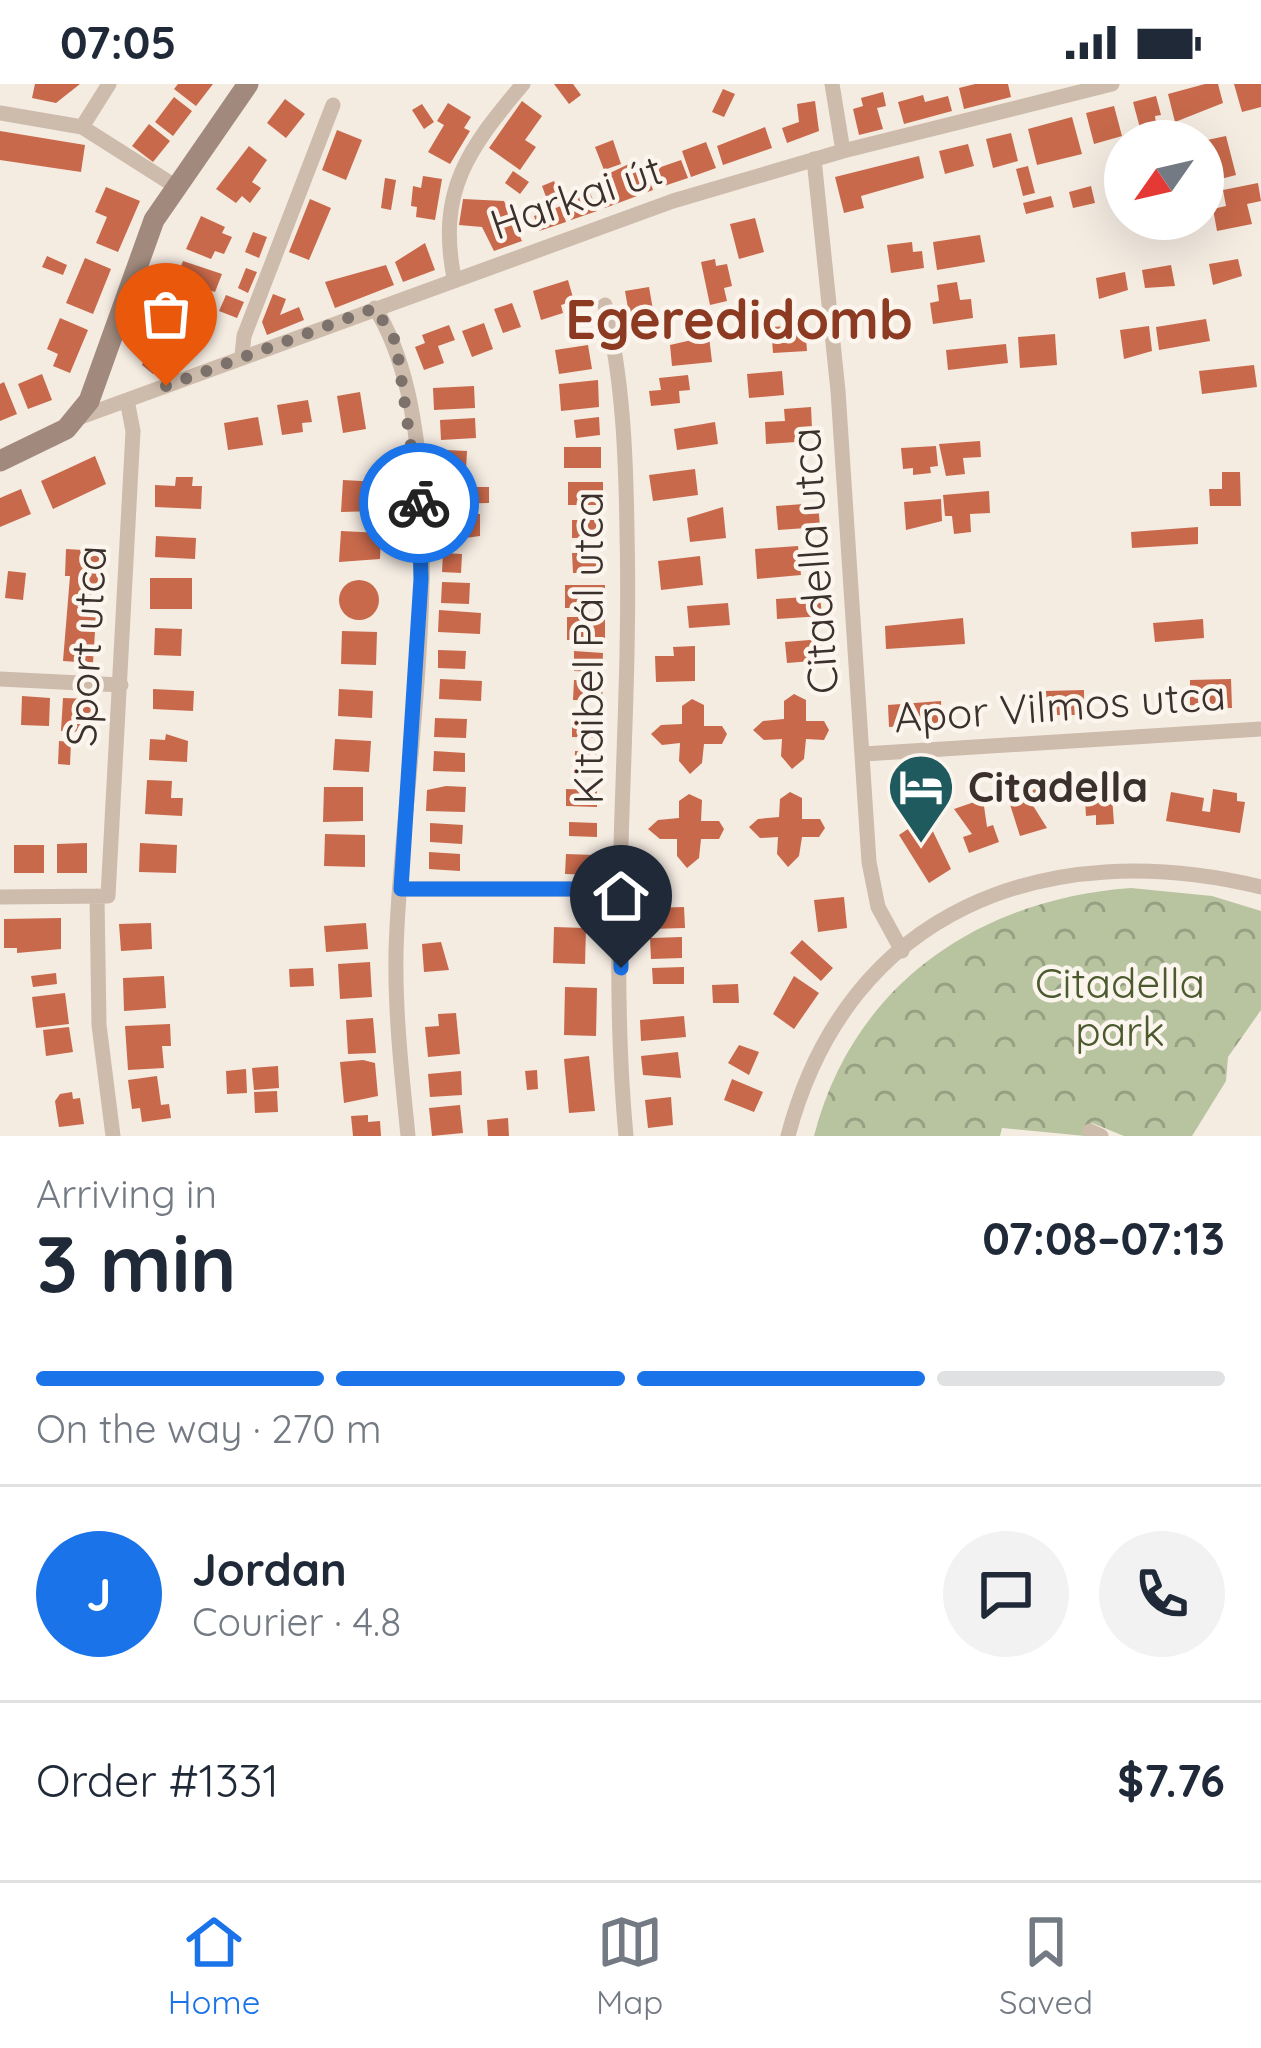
<!DOCTYPE html>
<meta charset="utf-8">
<style>
body{margin:0;font-family:Quicksand,sans-serif;background:#f2f2f3;color:#1f2937;height:100vh;display:flex;flex-direction:column;font-size:45px;white-space:nowrap}
*{box-sizing:border-box;margin:0}
p{font-size:39px;color:#747a83}
.icon{flex:none;width:66px;height:66px;fill:none;stroke:currentColor;stroke-width:2;stroke-linecap:round;stroke-linejoin:round}
.map{position:relative;height:1052px;overflow:hidden}
.panel{display:flex;flex-direction:column;background:#fff;flex:1}
.panel>*{flex:none}
.needle{width:78px;rotate:236deg}
.controls{position:absolute;left:1104px;top:36px;display:grid;gap:24px}
.controls a{display:grid;place-items:center;width:120px;height:120px;border-radius:50%;background:#fff;box-shadow:0 12px 48px #0002;font-size:60px}
.pin{position:absolute;display:grid;place-items:center;width:102px;height:102px;color:#fff;margin:-123px -51px;border-radius:50% 50% 50% 0;rotate:-45deg;box-shadow:0 0 12px #0007}
.pin .icon{rotate:45deg}
.courier{position:absolute;display:grid;place-items:center;width:120px;height:120px;margin:-60px;border:9px solid #1a73e8;border-radius:50%;background:#fff;color:#222;box-shadow:0 3px 15px #0007}
.overview em{font-style:normal;font-weight:700}
.overview div{display:flex;flex-direction:column-reverse}
.overview{display:flex;align-items:center;justify-content:space-between;height:204px;padding:0 36px}
h1{font-size:78px;font-weight:700;line-height:90px}
.bar{display:grid;grid-template-columns:repeat(4,1fr);gap:18px 12px;align-content:center;height:144px;padding:0 36px}
.bar i{height:15px;border-radius:9px;background:#e0e1e3}
.bar .selected{background:#1a73e8}
.bar p{grid-column:span 4}
.line{display:flex;align-items:center;gap:30px;padding:0 36px;border-top:3px solid #e0e1e3}
.line div{flex:1}
.round{display:grid;place-items:center;flex:none;width:126px;height:126px;border-radius:63px;background:#f2f2f3}
.status{display:flex;justify-content:space-between;align-items:center;height:84px;padding:0 60px;background:#fff;direction:ltr}
.status svg{height:33px;fill:currentColor}
.tabs{display:flex;justify-content:space-around;align-items:center;height:168px;border-top:3px solid #e0e1e3;background:#fff;font-size:33px;color:#747a83}
.tabs a{display:grid;justify-items:center;gap:6px}
.tabs .selected{color:#1a73e8}
.map>svg:first-child{display:block}
.forest{fill:url(#forest-crowns)}
.building{fill:#c8694b}
.lines{fill:none;stroke-linecap:round;stroke-linejoin:round}
.minor{stroke:#cdbbac;stroke-width:15}
.secondary{stroke:#a18a7d;stroke-width:21}
.done{stroke:#7c716b;stroke-width:12;stroke-dasharray:0 21.6}
.route{stroke:#1a73e8;stroke-width:15}
.labels{text-anchor:middle;stroke-width:9;stroke-linejoin:round;paint-order:stroke}
.street-label{font-size:42px;fill:#3b302b;stroke:#fbf5ee}
.poi-label{font-size:42px;font-weight:bold;fill:#3b302b;stroke:#fbf5ee;text-anchor:start}
.park-label{font-size:42px;fill:#4a5a2e;stroke:#fbf5ee}
.district-label{font-size:54px;font-weight:bold;fill:#8c3b22;stroke:#fbf5ee}
</style>
<div class="status"><b>07:05</b><svg viewBox="0 0 49 12"><path d="M0 12V9h3v3zM5 12V6h3v6zM10 12V3h3v9zM15 12V0h3v12zM26 1h20v11H26zM47 4h2v5h-2z"/></svg></div>
<div class="map">
<svg width="1261" height="1052" viewBox="0 0 1261 1052">
<defs>
<pattern id="forest-crowns" width="20" height="18" patternUnits="userSpaceOnUse" patternTransform="scale(3)"><rect width="20" height="18" fill="#b8c4a0"/><path d="M2 6a3 3 0 1 1 6 0M12 15a3 3 0 1 1 6 0" fill="none" stroke="#97a083"/></pattern>
</defs>
<rect width="100%" height="100%" fill="#f4ebe1"/>
<path class="forest" d="M1131,804L1212,812L1261,827V926L1228,973L1226,997L1192,1052H1124L1092,1039L1085,1052L1002,1044L1000,1052H814C853,900 979,815 1131,804Z"/>
<path class="building" d="M35,0H80L56,19L32,14Z
M178,0H213L196,22L174,5Z
M554,0H573L581,11L569,20Z
M975,0H1008L1011,13L964,25L959,4Z
M1205,0H1218L1223,19L1175,38L1168,10Z
M1234,0H1261V23L1242,28Z
M723,5L735,10L724,33L712,28Z
M883,8L886,22L877,24L883,45L859,51L853,25L863,22L861,14Z
M923,11L925,18L948,12L952,27L904,40L898,18Z
M1156,12L1161,31L1155,32L1156,40L1140,44L1133,18Z
M174,13L192,27L173,52L155,38Z
M285,15L305,30L286,54L267,39Z
M522,17L542,32L525,56L536,63L520,86L489,64Z
M815,17L819,47L787,59L782,44L799,38L797,20Z
M448,19L471,33L464,44L470,47L450,80L428,68L444,41L437,37Z
M422,20L434,38L424,45L412,26Z
M1114,22L1122,52L1094,60L1086,29Z
M1072,33L1082,70L1037,81L1028,45Z
M149,40L170,57L153,78L132,62Z
M765,43L772,64L723,81L717,62Z
M337,46L362,56L346,96L322,86Z
M0,47L85,61L81,88L0,76Z
M1011,49L1018,77L993,84L986,55Z
M1226,52L1236,91L1217,96L1207,56Z
M613,56L621,80L604,86L595,63Z
M706,58L716,84L691,93L682,67Z
M968,60L974,82L945,90L939,67Z
M249,62L267,76L252,98L261,104L250,119L242,112L236,119L216,105Z
M919,72L924,94L861,112L864,124L844,129L835,93Z
M681,76L688,94L664,102L658,84Z
M631,79L634,85L644,82L653,106L605,124L595,96Z
M1028,82L1035,109L1023,112L1016,85Z
M513,87L529,98L520,110L505,99Z
M423,92L442,95L435,136L416,133L417,123L411,122L413,102L421,104Z
M385,94L396,96L391,126L381,124Z
M554,97L561,117L549,121L542,102Z
M1258,99L1261,117L1247,120L1252,140L1217,147L1213,125L1226,122L1223,106Z
M1091,102L1095,119L1073,124L1069,108Z
M106,103L140,117L118,168L96,159L107,133L95,128Z
M589,106L597,127L571,136L563,115Z
M1051,112L1054,123L1026,130L1023,119Z
M310,115L331,124L309,176L289,168Z
M463,115L504,117L522,157L494,167L482,143L459,141Z
M561,122L566,138L539,147L534,132Z
M201,132L225,143L222,149L232,153L224,170L215,167L211,175L186,165Z
M755,134L764,168L739,175L730,140Z
M253,148L267,153L259,174L245,168Z
M980,151L985,178L937,186L933,158Z
M912,158L913,168L922,167L924,184L891,189L887,161Z
M425,159L435,186L403,198L395,178Z
M47,172L67,181L63,191L42,183Z
M85,174L111,185L93,230L66,219Z
M715,175L716,182L727,180L732,202L724,204L727,217L710,221L701,178Z
M1238,175L1242,192L1213,201L1209,180Z
M183,177L222,190L215,208L203,204L193,232L166,221Z
M386,181L394,201L335,224L325,198Z
M1171,181L1175,202L1145,204L1142,186Z
M246,184L257,188L248,209L238,204Z
M1125,188L1128,206L1099,215L1096,194Z
M568,196L574,217L561,221L563,229L541,236L533,207Z
M957,198L960,216L971,215L973,234L933,240L930,219L939,217L937,201Z
M649,203L656,243L632,247L625,207Z
M273,210L286,215L280,231L299,223L304,236L267,251L262,238Z
M226,211L244,218L237,234L219,227Z
M512,219L521,243L503,249L494,225Z
M60,234L88,246L70,289L53,282L58,270L47,265Z
M1206,235L1210,257L1159,266L1156,243Z
M484,239L493,265L472,273L462,247Z
M449,241L455,256L438,262L444,279L424,286L415,263L425,259L422,251Z
M805,241L807,267L773,269L771,243Z
M1149,242L1152,267L1124,275L1120,246Z
M156,244L170,250L164,266L176,262L182,277L153,290L142,281Z
M1055,250L1057,281L1020,284L1018,253Z
M709,252L712,278L672,282L670,261Z
M1006,260L1008,279L948,286L946,266Z
M588,261L592,285L559,290L555,266Z
M1254,281L1257,303L1202,310L1199,287Z
M782,287L784,311L749,314L747,290Z
M42,290L52,316L28,325L18,300Z
M688,291L690,306L679,307L680,319L651,322L649,307L661,306L659,294Z
M598,296L599,323L561,327L559,300Z
M4,298L17,330L0,337V300Z
M474,302L475,324L434,326L433,304Z
M360,308L366,345L343,349L337,312Z
M308,316L312,338L302,339L303,348L282,351L277,321Z
M811,323L812,345L796,346V358L766,360L765,338L785,337L784,325Z
M258,333L263,361L228,366L224,339Z
M599,333L600,351L576,354L574,336Z
M475,334L476,354L441,356L440,336Z
M715,338L718,360L677,366L674,345Z
M980,357L981,373L963,374L965,390L946,392L939,360Z
M936,362L938,382L930,383L931,389L913,391V384L903,385L901,364Z
M564,363H601V384H564Z
M446,366L467,367L466,386L445,385Z
M95,372L106,400L53,425L41,397Z
M695,385L698,411L653,417L649,391Z
M1222,388H1240L1241,422H1210L1209,405H1222Z
M176,393H193L192,402H202L201,425L155,423V401L175,402Z
M343,396L379,398L378,427L341,428Z
M568,398H603V421H568Z
M445,403H489V419L445,420Z
M21,405L31,430L0,443V414Z
M989,407L990,429L970,430L971,448L954,450L952,432H945L943,411Z
M941,415L942,437L906,446L904,418Z
M818,419L820,443L778,446L776,422Z
M723,423L726,454L690,458L687,434Z
M454,430H480V452L443,457V433Z
M572,436H604L603,454H572Z
M1198,443V460L1132,464L1131,448Z
M341,447L381,449L380,475L339,478Z
M156,452L196,454L195,475L155,473Z
M798,462L801,491L757,495L755,465Z
M66,465L100,467L93,579L63,577L70,492H65Z
M443,469L462,470L461,489L442,488Z
M572,469H600V489H573Z
M700,472L703,501L661,506L658,477Z
M8,487L26,489L23,516L5,514Z
M150,494H192V525H150Z
M339 516a20 20 0 1 1 40 0a20 20 0 1 1-40 0Z
M442,498L470,499L469,520L441,519Z
M565,501H605V524H565Z
M820,512L822,532L777,535L776,515Z
M728,519L730,541L689,544L687,522Z
M439,526L481,529L480,550L438,548Z
M567,533H605V556H567Z
M963,534L965,560L886,565L885,542Z
M1203,535L1204,554L1155,558L1153,539Z
M155,544L182,545L181,572L154,571Z
M342,547L377,548L376,581L341,580Z
M822,555L824,576L787,579L785,558Z
M695,562V597L656,598L655,572H674L673,563Z
M438,566L466,567L465,585L438,584Z
M574,567L603,569L602,588L574,587Z
M440,595L482,597L481,617L439,615Z
M1231,595L1232,624H1190V596Z
M574,596L603,597L602,617L573,616Z
M153,605L194,607L193,627L153,625Z
M339,605L373,607L372,634L338,632Z
M1084,606V631H1046L1045,607Z
M794,610L806,616V637H824L829,646L824,656L806,655L804,675L792,685L781,672L782,655L764,656L753,646L763,637L784,635V617Z
M22,612L50,614L49,642L21,641Z
M63,614L91,615L90,648L61,647Z
M692,615L704,621V642H722L727,650L722,660H704L702,679L690,690L679,677L680,659L662,661L651,650L661,641L682,640V622Z
M941,617L942,639L889,643L888,621Z
M572,631L600,632L599,654L572,653Z
M435,634L467,635L466,654L434,653Z
M166,650L188,657L187,678L149,676L150,655L165,656Z
M335,655L371,657L369,688L333,686Z
M59,657L71,658L70,681L58,680Z
M434,667L465,669V688L433,687Z
M575,667L601,668L600,690L574,689Z
M147,696L172,697L171,714H183L182,732L145,730Z
M1111,698L1114,740L1096,741V731L1086,732L1085,715L1094,714L1093,699Z
M446,702L466,703L465,728L426,727L427,706Z
M324,703H363V737L323,738Z
M566,705L597,706V723L566,722Z
M1036,705L1039,717L1032,720L1047,744L1020,752L1008,714Z
M1213,705L1237,709V717L1245,718L1240,749L1166,737L1171,708L1204,714L1202,727L1210,728Z
M790,708L802,714V735H820L825,744L819,753H802L799,772L788,783L777,770L778,753L760,754L749,743L758,735L779,733L780,715Z
M689,710L702,716L701,737H719L724,745L719,755H701L699,774L687,784L677,772V755H660L648,745L658,736L679,734V717Z
M983,715L987,743L993,741L999,758L969,769L963,753L972,750L954,725Z
M926,733L951,785L929,799L899,751Z
M569,738L597,739V753L569,752Z
M430,739L463,741L462,760L430,758Z
M325,750L365,751V783L324,782Z
M87,759V789H57V760Z
M140,759L177,761L176,789L139,788Z
M14,761H44V789H14Z
M429,768L460,770V787L429,785Z
M566,770L594,771V791L565,790Z
M844,813L847,844L818,848L814,816Z
M684,823L685,844L649,845L648,824Z
M61,834V865L17,869V864H4V835Z
M151,839L152,865L121,867L119,840Z
M366,839L368,865L326,868L324,842Z
M554,843L586,844L585,880L553,879Z
M682,853V874L651,875L650,854Z
M802,856L833,884L821,897L790,869Z
M441,858L449,886L424,888L422,860Z
M370,878L372,913L340,915L338,880Z
M684,883V900H653L652,884Z
M313,884L314,902L290,903L289,885Z
M56,889L57,900L33,903L31,892Z
M164,892L166,924L124,927L123,894Z
M794,892L819,909L794,945L773,930Z
M738,900L739,919H713L712,901Z
M565,903L597,904L596,952L564,951Z
M65,909L69,940L36,944L32,913Z
M456,929L460,970L428,973L425,943L439,942L438,930Z
M684,932L686,953L641,957L640,936Z
M373,934L376,969L348,970L346,936Z
M170,940L171,962H162L164,984L128,986L125,942Z
M69,943L73,968L46,972L43,946Z
M739,961L759,968L749,991L728,979Z
M678,968L681,994L643,991L641,972Z
M589,972L595,1027L569,1029L564,975Z
M363,976L375,979L378,1012L344,1019L340,978Z
M278,982L279,1004L254,1006L252,984Z
M246,985L247,1009L227,1010L226,987Z
M537,986L538,1005L527,1006L525,987Z
M461,987L462,1011L430,1013L428,990Z
M157,992L161,1021L169,1020L171,1034L142,1038L140,1024L132,1025L128,996Z
M732,995L763,1008L754,1028L724,1016Z
M277,1007L278,1028L255,1029L254,1008Z
M72,1008L73,1015L80,1014L84,1040L59,1043L55,1017L60,1010Z
M671,1013L673,1041L648,1044L645,1016Z
M460,1021L463,1049L432,1052L429,1024Z
M368,1031V1038L380,1037L381,1052H353L351,1032Z
M508,1034L509,1052H488L487,1036Z"/>
<g class="lines">
<path class="minor" d="M832,0L843,67
M0,29L82,43L175,102
M82,43L109,0
M814,75L838,307L869,778L878,823L902,867
M454,194C437,107 468,65 523,0
M605,221C623,294 626,374 627,448C632,649 607,852 626,1052
M375,224C466,368 399,700 396,870C395,931 402,992 408,1052
M242,271L244,252L333,21
M78,334L673,117L843,67L1112,0
M0,595L121,601
M864,670L1261,645
M401,805H620
M97,812L99,941L113,1052
M0,813L108,812L133,347L127,316
M1090,1047L1101,1052
M788,1052C848,824 1048,751 1261,803"/>
<path class="secondary" d="M0,377L66,345L89,317L154,136L248,0"/>
</g>
<g class="lines">
<path class="done" d="M166,302L375,224L396,258L419,419"/>
<path class="route" d="M419,419L421,495L401,805H620L621,884"/>
</g>
<defs>
<g id="hotel-pin" transform="scale(3.45)"><path d="M0 17L-7.5 6A9.5 9.5 0 1 1 7.5 6Z" fill="#1f5a5e" stroke="#fbf5ee"/><path d="M-6-4.5h1.5V1H6V5H4.5V3h-9V5H-6ZM-4 0a1.8 1.8 0 1 1 3.6 0ZM.5 0V-2.5h3Q6-2.5 6 0Z" fill="#fff"/></g>
</defs>
<g fill-rule="evenodd">
<use href="#hotel-pin" x="921" y="703"/>
</g>
<g class="labels">
<g class="street-label">
<text transform="translate(576 113) rotate(-19)" y="15">Harkai út</text>
<text transform="translate(814 477) rotate(-94)" y="15">Citadella utca</text>
<text transform="translate(86 562) rotate(-87)" y="15">Sport utca</text>
<text transform="translate(588 564) rotate(-90)" y="15">Kitaibel Pál utca</text>
<text transform="translate(1060 622) rotate(-4)" y="15">Apor Vilmos utca</text>
</g>
<g class="poi-label">
<text x="968" y="718">Citadella</text>
</g>
<g class="park-label">
<text x="1120" y="914">Citadella<tspan x="1120" dy="48">park</tspan></text>
</g>
<g class="district-label">
<text x="739" y="255">Egeredidomb</text>
</g>
</g>
</svg>
<div class="controls">
<a><svg class="needle" viewBox="-14 -14 28 28"><path d="M0-13l5 13h-10z" fill="#e53935"/><path d="M0 13l5-13h-10z" fill="#747a83"/></svg></a>
</div>
<div class="pin" style="left:166px;top:302px;background:#ea580c"><svg class="icon" aria-label="bag" viewBox="0 0 24 24"><path d="M5 8h14l-1 12H6zM9 8a3 3 0 0 1 6 0"/></svg></div>
<div class="pin" style="left:621px;top:884px;background:#1f2937"><svg class="icon" aria-label="home" viewBox="0 0 24 24"><path d="M3 11l9-7 9 7M6 9v11h12V9"/></svg></div>
<div class="courier" style="left:419px;top:419px"><svg class="icon" aria-label="bike" viewBox="0 0 24 24"><circle cx="6" cy="16" r="4"/><circle cx="18" cy="16" r="4"/><path d="M6 16l4-8h5l3 8M10 8l3 8H6M13 5h3"/></svg></div>
</div>
<section class="panel">
<div class="overview"><div><h1>3 min</h1><p>Arriving in</p></div><em>07:08–07:13</em></div>
<div class="bar"><i class="selected"></i><i class="selected"></i><i class="selected"></i><i></i><p>On the way · 270 m</p></div>
<div class="line" style="height:216px"><b class="round" style="background:#1a73e8;color:#fff">J</b><div><b>Jordan</b><p>Courier · 4.8</p></div><a class="round"><svg class="icon" aria-label="chat" viewBox="0 0 24 24"><path d="M4 5h16v11H9l-5 4z"/></svg></a><a class="round"><svg class="icon" aria-label="phone" viewBox="0 0 24 24"><path d="M5 4h4l2 5-3 2q2 4 5 5l2-3 5 2v4C11 20 4 13 5 4z"/></svg></a></div>
<div class="line" style="height:156px"><div>Order #1331</div><b>$7.76</b></div>
</section>
<nav class="tabs">
<a class="selected"><svg class="icon" aria-label="home" viewBox="0 0 24 24"><path d="M3 11l9-7 9 7M6 9v11h12V9"/></svg>Home</a>
<a><svg class="icon" aria-label="map" viewBox="0 0 24 24"><path d="M3 6l6-2 6 2 6-2v14l-6 2-6-2-6 2zM9 4v14M15 6v14"/></svg>Map</a>
<a><svg class="icon" aria-label="saved" viewBox="0 0 24 24"><path d="M7 4h10v16l-5-4-5 4z"/></svg>Saved</a>
</nav>
